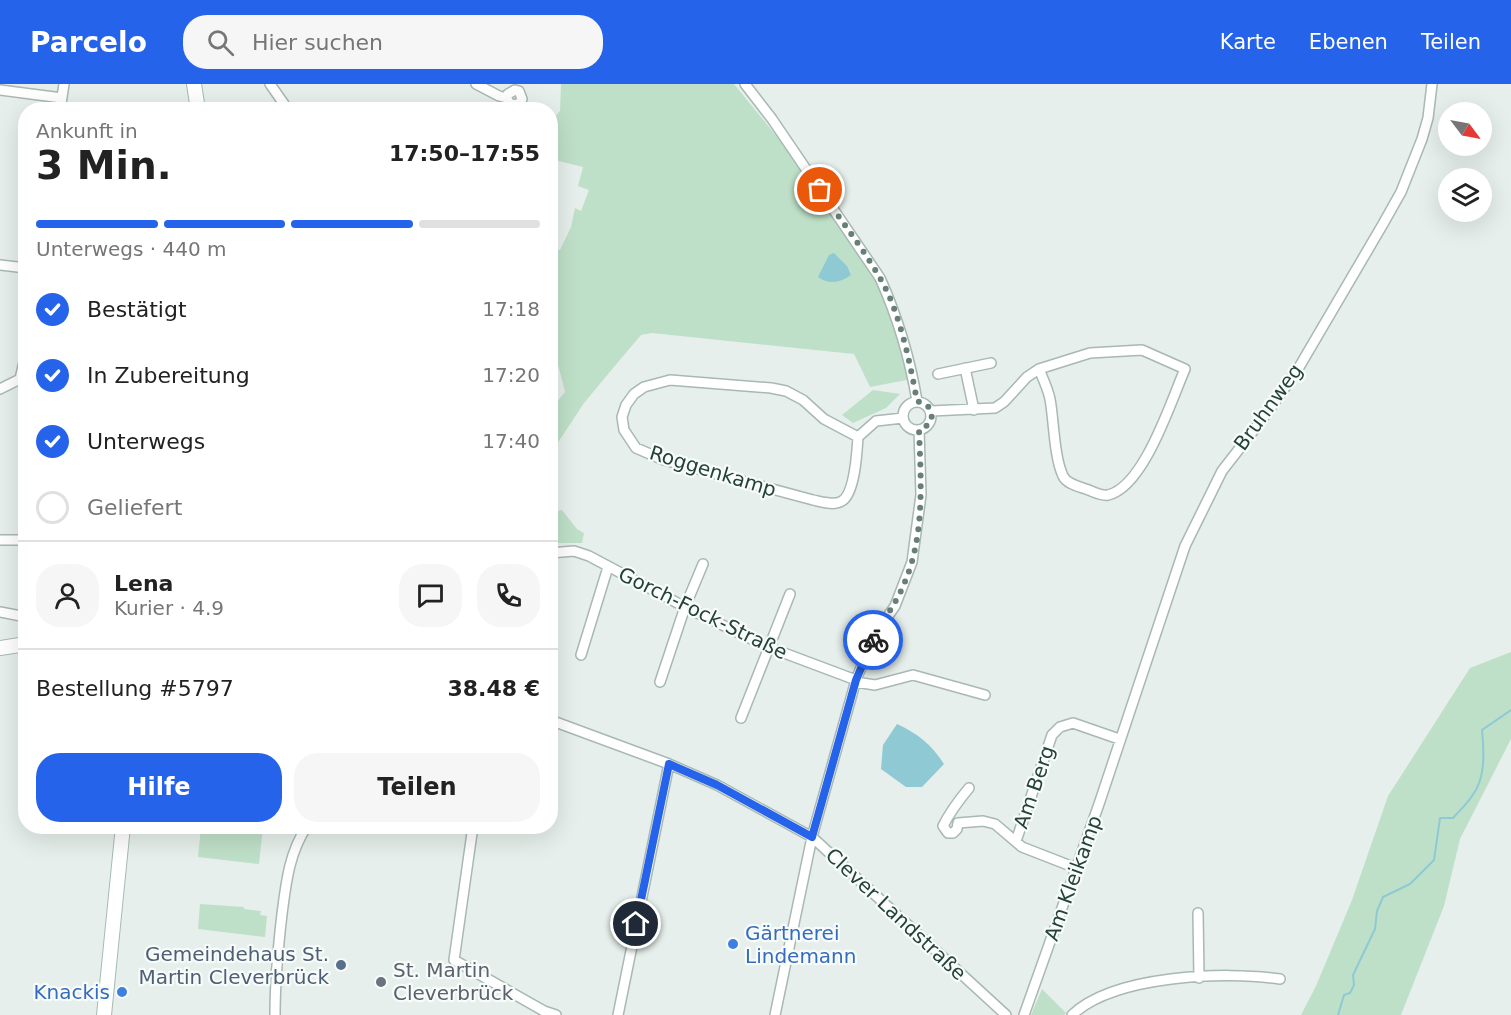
<!DOCTYPE html>
<html lang="de">
<meta charset="utf-8">
<style>
body{margin:0;font-family:"DejaVu Sans",sans-serif;background:#f6f6f6;color:#222;height:100vh;display:flex;flex-direction:column;font-size:22px;white-space:nowrap}
*{box-sizing:border-box;margin:0}
p{font-size:20px;color:#767676}
.icon{flex:none;width:33px;height:33px;fill:none;stroke:currentColor;stroke-width:2;stroke-linecap:round;stroke-linejoin:round}
.map{position:relative;flex:1;overflow:hidden}
.drawer{position:absolute;left:18px;top:18px;width:540px;height:732px;display:flex;flex-direction:column;background:#fff;border-radius:24px;box-shadow:0 6px 24px #0002}
.drawer>*{flex:none}
.needle{width:39px;rotate:122deg}
.fabs{position:absolute;left:1438px;top:18px;display:grid;gap:12px}
.fabs a{display:grid;place-items:center;width:54px;height:54px;border-radius:50%;background:#fff;box-shadow:0 6px 24px #0002;font-size:30px}
.pin{position:absolute;display:grid;place-items:center;width:51px;height:51px;color:#fff;margin:-26px;border:3px solid #fff;border-radius:50%;box-shadow:0 2px 6px #0007}
.courier{position:absolute;display:grid;place-items:center;width:60px;height:60px;margin:-30px;border:4px solid #2563eb;border-radius:50%;background:#fff;color:#222;box-shadow:0 2px 8px #0007}
.summary em{font-style:normal;font-weight:600}
.summary div{display:flex;flex-direction:column-reverse}
.summary{display:flex;align-items:center;justify-content:space-between;height:102px;padding:0 18px}
h1{font-size:39px;font-weight:600;line-height:45px}
.bar{display:grid;grid-template-columns:repeat(4,1fr);gap:9px 6px;align-content:center;height:72px;padding:0 18px}
.bar i{height:8px;border-radius:4px;background:#e0e0e0}
.bar .active{background:#2563eb}
.bar p{grid-column:span 4}
.line{display:flex;align-items:center;gap:15px;padding:0 18px;border-top:2px solid #e0e0e0}
.line div{flex:1}
.round{display:grid;place-items:center;flex:none;width:63px;height:63px;border-radius:24px;background:#f6f6f6}
ol{padding:0 18px;list-style:none}
li{display:flex;align-items:center;gap:18px;height:66px}
li p{margin-inline-start:auto}
li .icon{padding:6px;border-radius:50%;background:#2563eb;color:#fff;stroke-width:4}
li:last-child{color:#767676}
li i{width:33px;height:33px;border:3px solid #e0e0e0;border-radius:50%}
.button{display:flex;gap:12px;margin-top:auto;padding:12px 18px}
.button a{flex:1;height:69px;border-radius:24px;background:#2563eb;color:#fff;font-size:24px;font-weight:600;line-height:69px;text-align:center}
.button a+a{background:#f6f6f6;color:#222}
header{display:flex;align-items:center;gap:36px;box-sizing:border-box;height:84px;padding:0 30px;background:#2563eb;color:#fff}
header strong{font-size:28px}
nav{display:flex;gap:33px;margin-inline-start:auto;font-size:21px}
.search{width:420px;height:54px;background:#f6f6f6;display:flex;align-items:center;gap:15px;box-sizing:border-box;padding:0 21px;border-radius:24px;color:#767676;font-size:22px}
.map>svg:first-child{display:block}
.green{fill:#bfe0c8}
.water{fill:#8ec9d4}
.lines{fill:none;stroke-linecap:round;stroke-linejoin:round}
.stream{stroke:#8ec9d4;stroke-width:2}
.street-casing{stroke:#a8b8b2;stroke-width:12}
.secondary-casing{stroke:#a4bbb3;stroke-width:16}
.street{stroke:#fff;stroke-width:9}
.secondary{stroke:#fff;stroke-width:14}
.done{stroke:#687f78;stroke-width:6;stroke-dasharray:0 10.8}
.route{stroke:#2563eb;stroke-width:8}
.shop-dot{fill:#3f7fe0;stroke:#f7fbf9;stroke-width:2}
.service-dot{fill:#5c6f8a;stroke:#f7fbf9;stroke-width:2}
.worship-dot{fill:#6b7280;stroke:#f7fbf9;stroke-width:2}
.labels{text-anchor:middle;stroke-width:4.5;stroke-linejoin:round;paint-order:stroke}
.street-label{font-size:20px;fill:#24423a;stroke:#f7fbf9}
.shop-label{font-size:20px;fill:#366cbe;stroke:#f7fbf9;text-anchor:start}
.service-label{font-size:20px;fill:#4e5e75;stroke:#f7fbf9;text-anchor:end}
.worship-label{font-size:20px;fill:#5b616d;stroke:#f7fbf9;text-anchor:start}
</style>
<header>
<strong>Parcelo</strong>
<div class="search"><svg class="icon" aria-label="search" viewBox="0 0 24 24"><circle cx="10" cy="10" r="6"/><path d="M15 15l6 6"/></svg>Hier suchen</div>
<nav><a>Karte</a><a>Ebenen</a><a>Teilen</a></nav>
</header>
<div class="map">
<svg width="1511" height="931" viewBox="0 0 1511 931">
<rect width="100%" height="100%" fill="#e6efeb"/>
<path class="green" d="M561,0H734L841,131L896,233L912,295L870,303L854,270L652,249L641,251L619,277L584,319L551,369V325L565,308L551,253V164L560,166L571,143L575,124L581,127L589,106L578,102L583,83L551,75V38L560,27Z
M873,306L900,310L886,324L853,339L842,331Z
M562,426L577,445L584,449L582,459H551L553,434L557,427Z
M1511,568V655L1460,755L1444,822L1401,931H1301L1316,902L1352,816L1388,712L1470,584Z
M201,743H263L259,780L198,773Z
M200,820L244,823V825L261,827L260,831L267,832L265,853L198,845Z
M1042,905L1066,929L1064,931H1031Z"/>
<path class="water" d="M834,169L847,182L851,191C840,199 829,201 818,193L829,171Z
M897,640C917,649 932,661 944,680L922,703H906L881,685L883,661Z"/>
<g class="lines">
<path class="stream" d="M1338,931L1344,911L1350,909L1354,901L1353,891L1375,845L1377,827L1383,813L1410,800L1434,776L1440,734H1453C1459,727 1467,720 1472,712C1486,694 1484,668 1482,646L1511,626"/>
<g class="street-casing">
<path id="street" d="M270,0L284,20V26
M476,0L499,12L507,14L509,19L514,21L520,19L522,15L519,7L515,6L508,10L507,14
M745,0L772,35L880,194C898,234 910,275 917,317
M0,6L62,14
M60,26L64,0
M0,181L26,184
M965,284L974,326
M938,290L991,279
M20,295L26,269
M0,305L20,295H26
M903 332a14 14 0 1 1 28 0a14 14 0 1 1-28 0Z
M931,327L995,324L1004,318L1027,293L1039,285L1090,269L1142,266L1185,285C1171,317 1144,403 1108,411C1102,412 1096,409 1091,407C1082,403 1067,401 1063,392C1054,373 1054,337 1050,315C1048,305 1043,295 1039,285
M858,353C857,368 855,409 842,417C834,422 822,418 813,416L664,376L636,364L624,346L622,333L626,321L634,310L644,303L670,296L771,304L786,307L803,316L824,335L858,353L876,337L903,334
M0,456H26
M550,469L574,467L589,472L685,523L768,563L856,596
M0,528L26,533
M581,571L608,483
M660,598L685,523L703,480
M856,598L875,601L913,591L985,611
M741,634L790,510
M550,636L669,680L717,701L812,753L1006,931
M969,704C959,716 950,728 943,742L948,749H953L957,745L958,739L983,737L995,740L1022,763L1076,784
M473,742L454,876L544,927L556,931
M1016,757L1052,651L1060,643L1073,639L1119,655
M1198,829L1199,894
M275,931C275,897 278,864 282,830C286,799 289,769 307,742
M618,931L669,680
M775,931L812,753L856,596L874,552L895,522L912,478L921,411L919,346
M1024,931L1099,720L1185,462L1222,387L1267,329L1298,285L1383,140L1401,108L1422,55L1428,34L1432,0
M1072,931C1114,891 1225,887 1280,895"/>
</g>
<g class="secondary-casing">
<path id="secondary" d="M194,0L198,26
M0,564L26,560
M104,931L123,742"/>
</g>
<use href="#street" class="street"/>
<use href="#secondary" class="secondary"/>
</g>
<g class="lines">
<path class="done" d="M820,106C840,135 862,163 880,194C900,228 910,279 917,317L928,322L932,332L928,341L919,346C921,397 925,452 904,500C896,520 882,537 873,556"/>
<path class="route" d="M636,840L669,680L717,701L812,753L856,596L873,556"/>
</g>
<g class="shop-dot">
<circle cx="733" cy="860" r="6"/>
<circle cx="122" cy="908" r="6"/>
</g>
<circle class="service-dot" cx="341" cy="881" r="6"/>
<circle class="worship-dot" cx="381" cy="898" r="6"/>
<g class="labels">
<g class="street-label">
<text transform="translate(1268 323) rotate(-54)" y="7">Bruhnweg</text>
<text transform="translate(713 387) rotate(17)" y="7">Roggenkamp</text>
<text transform="translate(703 529) rotate(26)" y="7">Gorch-Fock-Straße</text>
<text transform="translate(1034 703) rotate(-71)" y="7">Am Berg</text>
<text transform="translate(1073 794) rotate(-70)" y="7">Am Kleikamp</text>
<text transform="translate(896 830) rotate(43)" y="7">Clever Landstraße</text>
</g>
<g class="shop-label">
<text x="745" y="856">Gärtnerei<tspan x="745" dy="23">Lindemann</tspan></text>
<text x="110" y="915" text-anchor="end">Knackis</text>
</g>
<g class="service-label">
<text x="329" y="877">Gemeindehaus St.<tspan x="329" dy="23">Martin Cleverbrück</tspan></text>
</g>
<g class="worship-label">
<text x="393" y="893">St. Martin<tspan x="393" dy="23">Cleverbrück</tspan></text>
</g>
</g>
</svg>
<div class="fabs">
<a><svg class="needle" viewBox="-14 -14 28 28"><path d="M0-13l5 13h-10z" fill="#e53935"/><path d="M0 13l5-13h-10z" fill="#767676"/></svg></a>
<a><svg class="icon" aria-label="layers" viewBox="0 0 24 24"><path d="M12 4l9 5-9 5-9-5zM3 14l9 5 9-5"/></svg></a>
</div>
<div class="pin" style="left:820px;top:106px;background:#ea580c"><svg class="icon" aria-label="bag" viewBox="0 0 24 24"><path d="M5 8h14l-1 12H6zM9 8a3 3 0 0 1 6 0"/></svg></div>
<div class="pin" style="left:636px;top:840px;background:#1f2937"><svg class="icon" aria-label="home" viewBox="0 0 24 24"><path d="M3 11l9-7 9 7M6 9v11h12V9"/></svg></div>
<div class="courier" style="left:873px;top:556px"><svg class="icon" aria-label="bike" viewBox="0 0 24 24"><circle cx="6" cy="16" r="4"/><circle cx="18" cy="16" r="4"/><path d="M6 16l4-8h5l3 8M10 8l3 8H6M13 5h3"/></svg></div>
<section class="drawer">
<div class="summary"><div><h1>3 Min.</h1><p>Ankunft in</p></div><em>17:50–17:55</em></div>
<div class="bar"><i class="active"></i><i class="active"></i><i class="active"></i><i></i><p>Unterwegs · 440 m</p></div>
<ol>
<li><svg class="icon" aria-label="check" viewBox="0 0 24 24"><path d="M5 12l5 5 9-10"/></svg>Bestätigt<p>17:18</p></li>
<li><svg class="icon" aria-label="check" viewBox="0 0 24 24"><path d="M5 12l5 5 9-10"/></svg>In Zubereitung<p>17:20</p></li>
<li><svg class="icon" aria-label="check" viewBox="0 0 24 24"><path d="M5 12l5 5 9-10"/></svg>Unterwegs<p>17:40</p></li>
<li><i></i>Geliefert</li>
</ol>
<div class="line" style="height:108px"><a class="round"><svg class="icon" aria-label="person" viewBox="0 0 24 24"><circle cx="12" cy="8" r="4"/><path d="M4 21q1-7 8-7t8 7"/></svg></a><div><b>Lena</b><p>Kurier · 4.9</p></div><a class="round"><svg class="icon" aria-label="chat" viewBox="0 0 24 24"><path d="M4 5h16v11H9l-5 4z"/></svg></a><a class="round"><svg class="icon" aria-label="phone" viewBox="0 0 24 24"><path d="M5 4h4l2 5-3 2q2 4 5 5l2-3 5 2v4C11 20 4 13 5 4z"/></svg></a></div>
<div class="line" style="height:78px"><div>Bestellung #5797</div><b>38.48 €</b></div>
<div class="button"><a>Hilfe</a><a>Teilen</a></div>
</section>
</div>
